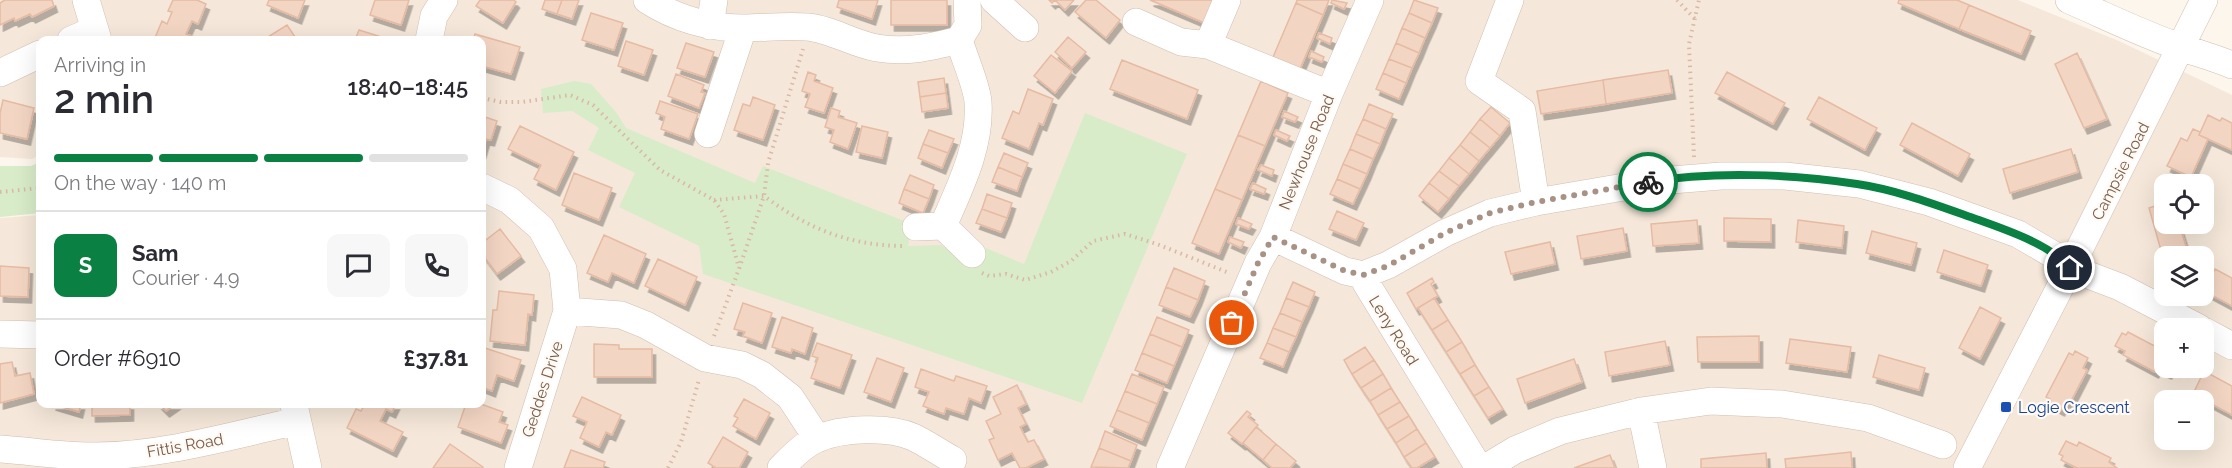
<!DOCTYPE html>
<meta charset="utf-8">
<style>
body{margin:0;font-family:Raleway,sans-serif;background:#f7f7f7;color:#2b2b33;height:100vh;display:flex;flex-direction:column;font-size:22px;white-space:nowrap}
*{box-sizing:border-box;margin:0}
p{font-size:20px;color:#7c7c81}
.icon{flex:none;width:33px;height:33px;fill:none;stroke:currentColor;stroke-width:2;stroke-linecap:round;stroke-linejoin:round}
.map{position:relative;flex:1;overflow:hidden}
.panel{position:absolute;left:36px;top:36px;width:450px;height:372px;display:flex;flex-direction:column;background:#fff;border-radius:12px;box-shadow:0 6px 24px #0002}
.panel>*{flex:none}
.controls{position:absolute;left:2154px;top:174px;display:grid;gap:12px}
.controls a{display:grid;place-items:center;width:60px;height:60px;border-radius:12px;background:#fff;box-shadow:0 6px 24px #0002;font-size:30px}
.pin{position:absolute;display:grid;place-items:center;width:51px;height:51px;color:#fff;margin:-26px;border:3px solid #fff;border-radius:50%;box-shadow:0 2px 6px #0007}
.courier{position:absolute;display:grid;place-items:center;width:60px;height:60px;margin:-30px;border:4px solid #0b8043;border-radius:50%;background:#fff;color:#222;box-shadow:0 2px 8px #0007}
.headline em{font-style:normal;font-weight:600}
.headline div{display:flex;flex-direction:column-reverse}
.headline{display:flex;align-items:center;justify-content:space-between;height:102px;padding:0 18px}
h1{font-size:39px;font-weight:600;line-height:45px}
.bar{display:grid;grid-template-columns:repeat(4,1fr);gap:9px 6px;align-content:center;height:72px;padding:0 18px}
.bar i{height:8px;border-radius:4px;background:#e1e1e2}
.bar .selected{background:#0b8043}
.bar p{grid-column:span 4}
.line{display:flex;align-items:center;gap:15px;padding:0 18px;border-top:2px solid #e1e1e2}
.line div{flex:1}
.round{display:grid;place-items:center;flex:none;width:63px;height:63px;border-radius:12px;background:#f7f7f7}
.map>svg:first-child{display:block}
.residential{fill:#f5e8da;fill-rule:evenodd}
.green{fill:#d8ecc9}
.building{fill:#f3d5c3;stroke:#e6bba3;stroke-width:1.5;filter:url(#shadow)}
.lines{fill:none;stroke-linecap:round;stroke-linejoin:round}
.minor-casing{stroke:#d1beb0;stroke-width:28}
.path{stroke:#d9b8a5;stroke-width:4;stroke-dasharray:1.5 4.5;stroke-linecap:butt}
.minor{stroke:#fff;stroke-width:27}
.done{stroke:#a89285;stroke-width:6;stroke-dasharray:0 10.8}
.route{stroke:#0b8043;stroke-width:8}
.transit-dot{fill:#1a4fb4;stroke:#fffaf3;stroke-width:2}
.labels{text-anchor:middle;stroke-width:4.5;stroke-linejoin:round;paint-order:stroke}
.street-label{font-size:16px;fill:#7a5c4d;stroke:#fffaf3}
.transit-label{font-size:16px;fill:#164399;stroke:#fffaf3;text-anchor:start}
</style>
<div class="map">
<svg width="2232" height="468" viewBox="0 0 2232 468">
<defs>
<filter id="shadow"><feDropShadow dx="3.5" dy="6" stdDeviation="0" flood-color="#0004"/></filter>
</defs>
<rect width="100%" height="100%" fill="#fdf6ec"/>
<path class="residential" d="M0,0H2018L2119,41L2232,95V468H0V218L40,215V404H482V40H40V155L32,159L0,157ZM2164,184H2204V224H2164ZM2164,256H2204V296H2164ZM2164,328H2204V368H2164ZM2164,400H2204V440H2164Z"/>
<path class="green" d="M574,81L591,84L616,112L626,128L755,183L763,166L912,224L908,246L941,245L974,268L986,248L1024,264L1085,113L1187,154L1082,403L703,274L699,246L619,207L635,173L588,150L599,128L572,111L543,113L541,89Z
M40,162V213L0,217V166H31Z"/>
<path class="building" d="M5,0H52L54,6L32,17L30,14L15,21L14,18L0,25V3Z
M173,0H197L206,4L198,24L192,21L186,34L203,40H154L162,21L167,24L172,12L168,11Z
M269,0H305L298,18L267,5Z
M375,0H409L401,25L370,15Z
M480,0H514L516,2L503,23L476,6Z
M545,0H562L557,14L542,9Z
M562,0H579L572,19L557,14Z
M839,0H878L872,19L837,7Z
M891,0H947V25H891Z
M1049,0H1074L1065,10L1055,0L1052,3Z
M1086,0H1096L1120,20L1106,38L1075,12Z
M1150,0H1217L1207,24Z
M1297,0H1329L1323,15L1296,3Z
M1332,0L1347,3L1344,9L1331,3Z
M1414,0L1438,8L1432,23L1409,13Z
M1899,0H1957L1969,5L1959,29L1898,3Z
M1296,3L1323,15L1300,69L1273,57Z
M1969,5L2031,31L2021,54L1959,29Z
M591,13L623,23L614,50L582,40Z
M1409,13L1432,23L1425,38L1402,28Z
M287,25L297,40H263Z
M1402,28L1425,38L1419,53L1396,43Z
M359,30L391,40H355Z
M1319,33L1332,38L1330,44L1317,38Z
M475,34L520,47L511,74L482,66V40H473Z
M1068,37L1086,52L1072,68L1055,52Z
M626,41L653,50L644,75L618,66Z
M686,43L714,52L705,77L677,68Z
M1396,43L1419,53L1412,68L1389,59Z
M1311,51L1324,57L1322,62L1309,57Z
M2077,53L2107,119L2084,128L2055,64Z
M1051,55L1072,71L1055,93L1034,76Z
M1389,59L1412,68L1406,83L1383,73Z
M1122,60L1198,90L1187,119L1110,89Z
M1668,70L1672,93L1606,104L1603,80Z
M808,72L816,75L814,81L833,88L824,113L805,107L810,94L802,91Z
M1727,72L1785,103L1773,124L1715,93Z
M1383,73L1406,83L1399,99L1376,89Z
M676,74L704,85L701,92L705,93L699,108L668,96Z
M944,78L946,93L920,97L918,82Z
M1603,80L1606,104L1541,114L1537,91Z
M1261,81L1288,93L1265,146L1238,135Z
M1028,89L1053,99L1043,125L1039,123L1029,149L1002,138L1013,111L1019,114Z
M946,93L948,108L922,112L920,97Z
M753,97L775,105L763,140L734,130L743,104L750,106Z
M1819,97L1877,128L1865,150L1807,119Z
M3,100L34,108L27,139L0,133V113Z
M660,101L698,114L689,139L661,129L665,117L656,113Z
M1369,104L1393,114L1386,129L1363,119Z
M1491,107L1510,123L1500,136L1480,119Z
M831,108L840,111L838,117L857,123L848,149L830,142L834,130L825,127Z
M1284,111L1298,117L1295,122L1282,117Z
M2208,115L2220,121L2222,118L2232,123V150L2199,135Z
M482,116L497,121L491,140L486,139L482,153Z
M1363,119L1386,129L1380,144L1356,134Z
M1480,119L1500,136L1490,148L1470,132Z
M1912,123L1970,154L1958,176L1900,145Z
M520,126L574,152L556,190L534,179L541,165L508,149Z
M862,126L888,132L882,158L856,152Z
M2193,129L2200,132L2199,135L2208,139L2191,177L2167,166L2181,138L2187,141Z
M929,130L954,139L948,153L923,144Z
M1276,130L1290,136L1287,141L1274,135Z
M1470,132L1490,148L1479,161L1460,145Z
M1356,134L1380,144L1373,159L1350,149Z
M1238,135L1265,146L1242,200L1215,189Z
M923,144L948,153L942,168L918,158Z
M1460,145L1479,161L1469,174L1449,158Z
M1350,149L1373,159L1367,174L1343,164Z
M2071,149L2078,172L2010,193L2003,169Z
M1004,153L1028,163L1022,177L998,167Z
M1449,158L1469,174L1459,186L1439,171Z
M1343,164L1367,174L1360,189L1337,179Z
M1261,165L1274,170L1272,176L1258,170Z
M998,167L1022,177L1017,191L992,182Z
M1439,171L1459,186L1449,199L1429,183Z
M574,173L612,188L599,220L562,205Z
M910,175L934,185L929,199L904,189Z
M1337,179L1360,189L1353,204L1330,194Z
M1253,183L1266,189L1264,194L1250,189Z
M1429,183L1449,199L1438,212L1419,196Z
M904,189L929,199L923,213L899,203Z
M1215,189L1242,200L1219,254L1192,243Z
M987,194L1012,203L1007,218L982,209Z
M2164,203V224H2179L2189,256H2164V261L2149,208Z
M982,209L1007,218L1001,232L976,223Z
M1337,211L1364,223L1356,240L1329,229Z
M1238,218L1252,224L1249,229L1236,224Z
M1724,218L1771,219V242L1724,241Z
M1697,220L1699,243L1653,246L1651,224Z
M1798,220L1844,226L1842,248L1796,242Z
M1623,228L1627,251L1581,259L1577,236Z
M500,229L521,256L497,274L482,254V243Z
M1872,231L1917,243L1911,265L1866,253Z
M604,235L646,254L634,283L612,273L608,282L587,273Z
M1230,237L1244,242L1241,248L1228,242Z
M1550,242L1555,264L1511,274L1505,252Z
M1944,250L1988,265L1981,286L1937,272Z
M658,259L697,277L685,305L645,286Z
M0,266L29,268L28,297L0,296Z
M1174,268L1205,281L1198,300L1166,287Z
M2215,269L2232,278V306L2204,291Z
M1432,278L1434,282L1431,284L1438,296L1416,309L1407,293Z
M1293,282L1315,292L1309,307L1286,298Z
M1166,287L1198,300L1190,317L1159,305Z
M499,291L534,295L532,315L528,314L525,345L490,341L493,310H497Z
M1286,298L1309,307L1302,322L1280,313Z
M1434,298L1448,320L1432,330L1418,308Z
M743,303L772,313L762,343L743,336L745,332L734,329Z
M1980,307L2001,318L1980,359L1959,348Z
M1280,313L1302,322L1296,337L1273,328Z
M782,317L813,328L805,354L792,349L791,353L772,347Z
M1157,317L1189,330L1182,347L1150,334Z
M1448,320L1462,342L1446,352L1432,330Z
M1273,328L1296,337L1289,352L1267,343Z
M2128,332L2164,351V368H2171L2168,373L2157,368L2155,372L2123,355L2125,351L2115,346L2122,333L2126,335Z
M1150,334L1182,347L1174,366L1142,353Z
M1759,336V362H1698L1697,337Z
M1790,339L1851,347L1847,372L1786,363Z
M1665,341L1670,365L1609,376L1605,352Z
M1462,342L1475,365L1460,374L1446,352Z
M817,343L852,355L840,388L811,378L818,358L812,356Z
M1267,343L1289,352L1283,367L1260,358Z
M594,344L619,345V349H652V377H594Z
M482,347L521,360L514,381L497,375L492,391L482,387Z
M1365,347L1374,360L1352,374L1344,360Z
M2075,351L2088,358L2083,368L2087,370L2070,403L2066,401L2061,410L2048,403L2050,399L2046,397L2069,353L2073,355Z
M1142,353L1174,366L1167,383L1135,370Z
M1879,355L1925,368L1919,390L1873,377Z
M877,358L904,368L891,402L864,392Z
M1574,359L1582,382L1525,403L1517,379Z
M1374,360L1383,374L1361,388L1352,374Z
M12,362L15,376L30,373L34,394L0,403V364Z
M1475,365L1489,387L1474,396L1460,374Z
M921,369L954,381L956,376L987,386L981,403L969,398L964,414L946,408L944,414L923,406L929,392L915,387Z
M2204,371L2232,386V415L2193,394Z
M1132,374L1164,387L1157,404L1125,391Z
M1383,374L1391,388L1370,401L1361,388Z
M1017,385L1026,404L1018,408L1026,424L1020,427L1028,442L1034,440L1044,459L1026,468H1020L1012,453L998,460L989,440L994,438L986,421L1001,414L993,397Z
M1489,387L1503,409L1488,418L1474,396Z
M1391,388L1400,402L1378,415L1370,401Z
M1125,391L1157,404L1149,423L1117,410Z
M582,397L621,415L612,435L606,432L599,447L580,438L587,422L573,416Z
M744,399L770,413L756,439L733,426L738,418L734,416Z
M1400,402L1409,416L1387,429L1378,415Z
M52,404H81L79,412Z
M92,404H130V415L92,416Z
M159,404H176L166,411Z
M365,404H396L392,412L386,409L380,421L403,432L393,451L347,428L356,409L361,411Z
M466,404H481L503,412L499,422L508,425L501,443L458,427Z
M1117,410L1149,423L1142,440L1110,426Z
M1247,411L1251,414L1248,417L1258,425L1242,444L1228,433Z
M1409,416L1417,429L1396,443L1387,429Z
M1256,427L1276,444L1263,460L1243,443Z
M1417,429L1426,443L1404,457L1396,443Z
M1105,431L1137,445L1131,461L1099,448Z
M723,437L748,452L739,468H716L708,463Z
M2066,441L2077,446L2079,442L2111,458L2109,462L2117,468H2077L2061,460L2063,456L2059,454Z
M1426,443L1435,457L1417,468H1412L1404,457Z
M450,444L483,467L482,468H433Z
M1276,444L1296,461L1290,468H1272L1263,460Z
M1099,448L1131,461L1128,468L1091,467Z
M571,450L605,462L603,468H564Z
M1851,452L1852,468H1786L1785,459Z
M1766,453L1767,468H1701V459Z
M1610,455L1615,468H1574Z"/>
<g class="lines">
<g class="minor-casing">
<path id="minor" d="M86,0L98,40
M647,0C675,18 709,28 743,28C764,28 785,25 807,27C831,29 853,44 877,48C907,53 931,47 959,40
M994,0L1025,28
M1510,0L1479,81L1522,111L1536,202
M2069,0C2106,16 2142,34 2180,47C2197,53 2215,58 2232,65
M1136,22L1181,42L1208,45L1329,94
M710,26L714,0
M71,40L94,30
M429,40L434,16L444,0
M1208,45L1227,0
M0,73L40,54
M708,134L743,28
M482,187L509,200L541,228L563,269L567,311L518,468
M943,226L972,254
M916,227L943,226C960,187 981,146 978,102C977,86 964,57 959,40L968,25L967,0
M1273,237L1345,271L1363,275L1366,283L1479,468
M1363,275L1388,265L1445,233L1490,213L1536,202L1659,181L1721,176H1785L1859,184L1929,202L2018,234L2064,261L2070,268L2120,287L2199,328
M567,311L621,315L646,325L705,358L742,365L762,375L790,397L817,438
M2204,331L2232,346
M0,334L40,335
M294,405L308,468
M1641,411L1653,468
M0,449C32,451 65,457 97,456C165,455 230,436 297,421
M781,468C792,457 803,445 817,439C841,428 889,426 913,437C926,443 940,453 953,460
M1170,468L1258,263L1273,237L1329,94L1370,0
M1485,468L1515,450L1560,431L1641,411L1711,401L1782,404L1868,418L1943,445
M1967,468L2070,268L2204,0"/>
</g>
<path class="path" d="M1677,0L1695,19
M482,98L501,102H522L570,95L593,105L660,170L714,200L724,214L739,268
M1694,157L1689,44L1699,0
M0,192L40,188
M714,200L764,196C807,228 847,245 902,246
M982,273L989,276L1006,274L1025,280L1051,272L1071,261L1093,241L1125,234L1157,244L1229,273
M714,336L739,269L764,196L768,163L803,49
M668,468L681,442L699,380"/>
<use href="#minor" class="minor"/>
</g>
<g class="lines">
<path class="done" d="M1232,323L1258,263L1273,237L1345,271L1363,275L1388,266L1445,233L1490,213L1536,202L1648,182"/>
<path class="route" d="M1648,182C1712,171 1792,174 1857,184C1898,190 1939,206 1979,220C2007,230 2051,245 2070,268"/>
</g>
<rect class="transit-dot" x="2000" y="401" width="12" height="12" rx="3"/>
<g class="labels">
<g class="street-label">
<text transform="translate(1306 152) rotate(-68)" y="6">Newhouse Road</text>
<text transform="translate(2120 171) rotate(-63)" y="6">Campsie Road</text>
<text transform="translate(1394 330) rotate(58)" y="6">Leny Road</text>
<text transform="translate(542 389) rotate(-72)" y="6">Geddes Drive</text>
<text transform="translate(185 445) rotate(-10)" y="6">Fittis Road</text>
</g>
<g class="transit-label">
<text x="2018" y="413">Logie Crescent</text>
</g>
</g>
</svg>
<div class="controls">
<a><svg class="icon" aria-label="locate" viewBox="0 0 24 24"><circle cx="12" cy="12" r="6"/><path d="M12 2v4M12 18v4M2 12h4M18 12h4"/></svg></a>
<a><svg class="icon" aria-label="layers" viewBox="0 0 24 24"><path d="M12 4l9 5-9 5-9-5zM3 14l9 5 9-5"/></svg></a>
<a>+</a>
<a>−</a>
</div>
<div class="pin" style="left:1232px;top:323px;background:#ea580c"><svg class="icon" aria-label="bag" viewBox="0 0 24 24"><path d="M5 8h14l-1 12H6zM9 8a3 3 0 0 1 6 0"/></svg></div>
<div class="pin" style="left:2070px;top:268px;background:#1f2937"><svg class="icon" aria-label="home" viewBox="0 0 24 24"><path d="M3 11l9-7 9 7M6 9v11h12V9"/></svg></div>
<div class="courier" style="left:1648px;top:182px"><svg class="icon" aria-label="bike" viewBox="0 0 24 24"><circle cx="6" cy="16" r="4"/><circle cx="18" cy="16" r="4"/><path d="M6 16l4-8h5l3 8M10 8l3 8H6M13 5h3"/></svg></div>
<section class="panel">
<div class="headline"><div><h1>2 min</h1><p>Arriving in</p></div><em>18:40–18:45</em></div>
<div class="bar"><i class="selected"></i><i class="selected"></i><i class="selected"></i><i></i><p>On the way · 140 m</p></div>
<div class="line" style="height:108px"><b class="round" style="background:#0b8043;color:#fff">S</b><div><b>Sam</b><p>Courier · 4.9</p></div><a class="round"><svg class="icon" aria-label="chat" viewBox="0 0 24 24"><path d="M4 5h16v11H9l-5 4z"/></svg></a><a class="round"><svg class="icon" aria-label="phone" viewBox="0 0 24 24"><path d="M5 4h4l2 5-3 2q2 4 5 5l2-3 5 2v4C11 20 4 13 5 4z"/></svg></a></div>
<div class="line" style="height:78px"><div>Order #6910</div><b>£37.81</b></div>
</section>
</div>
